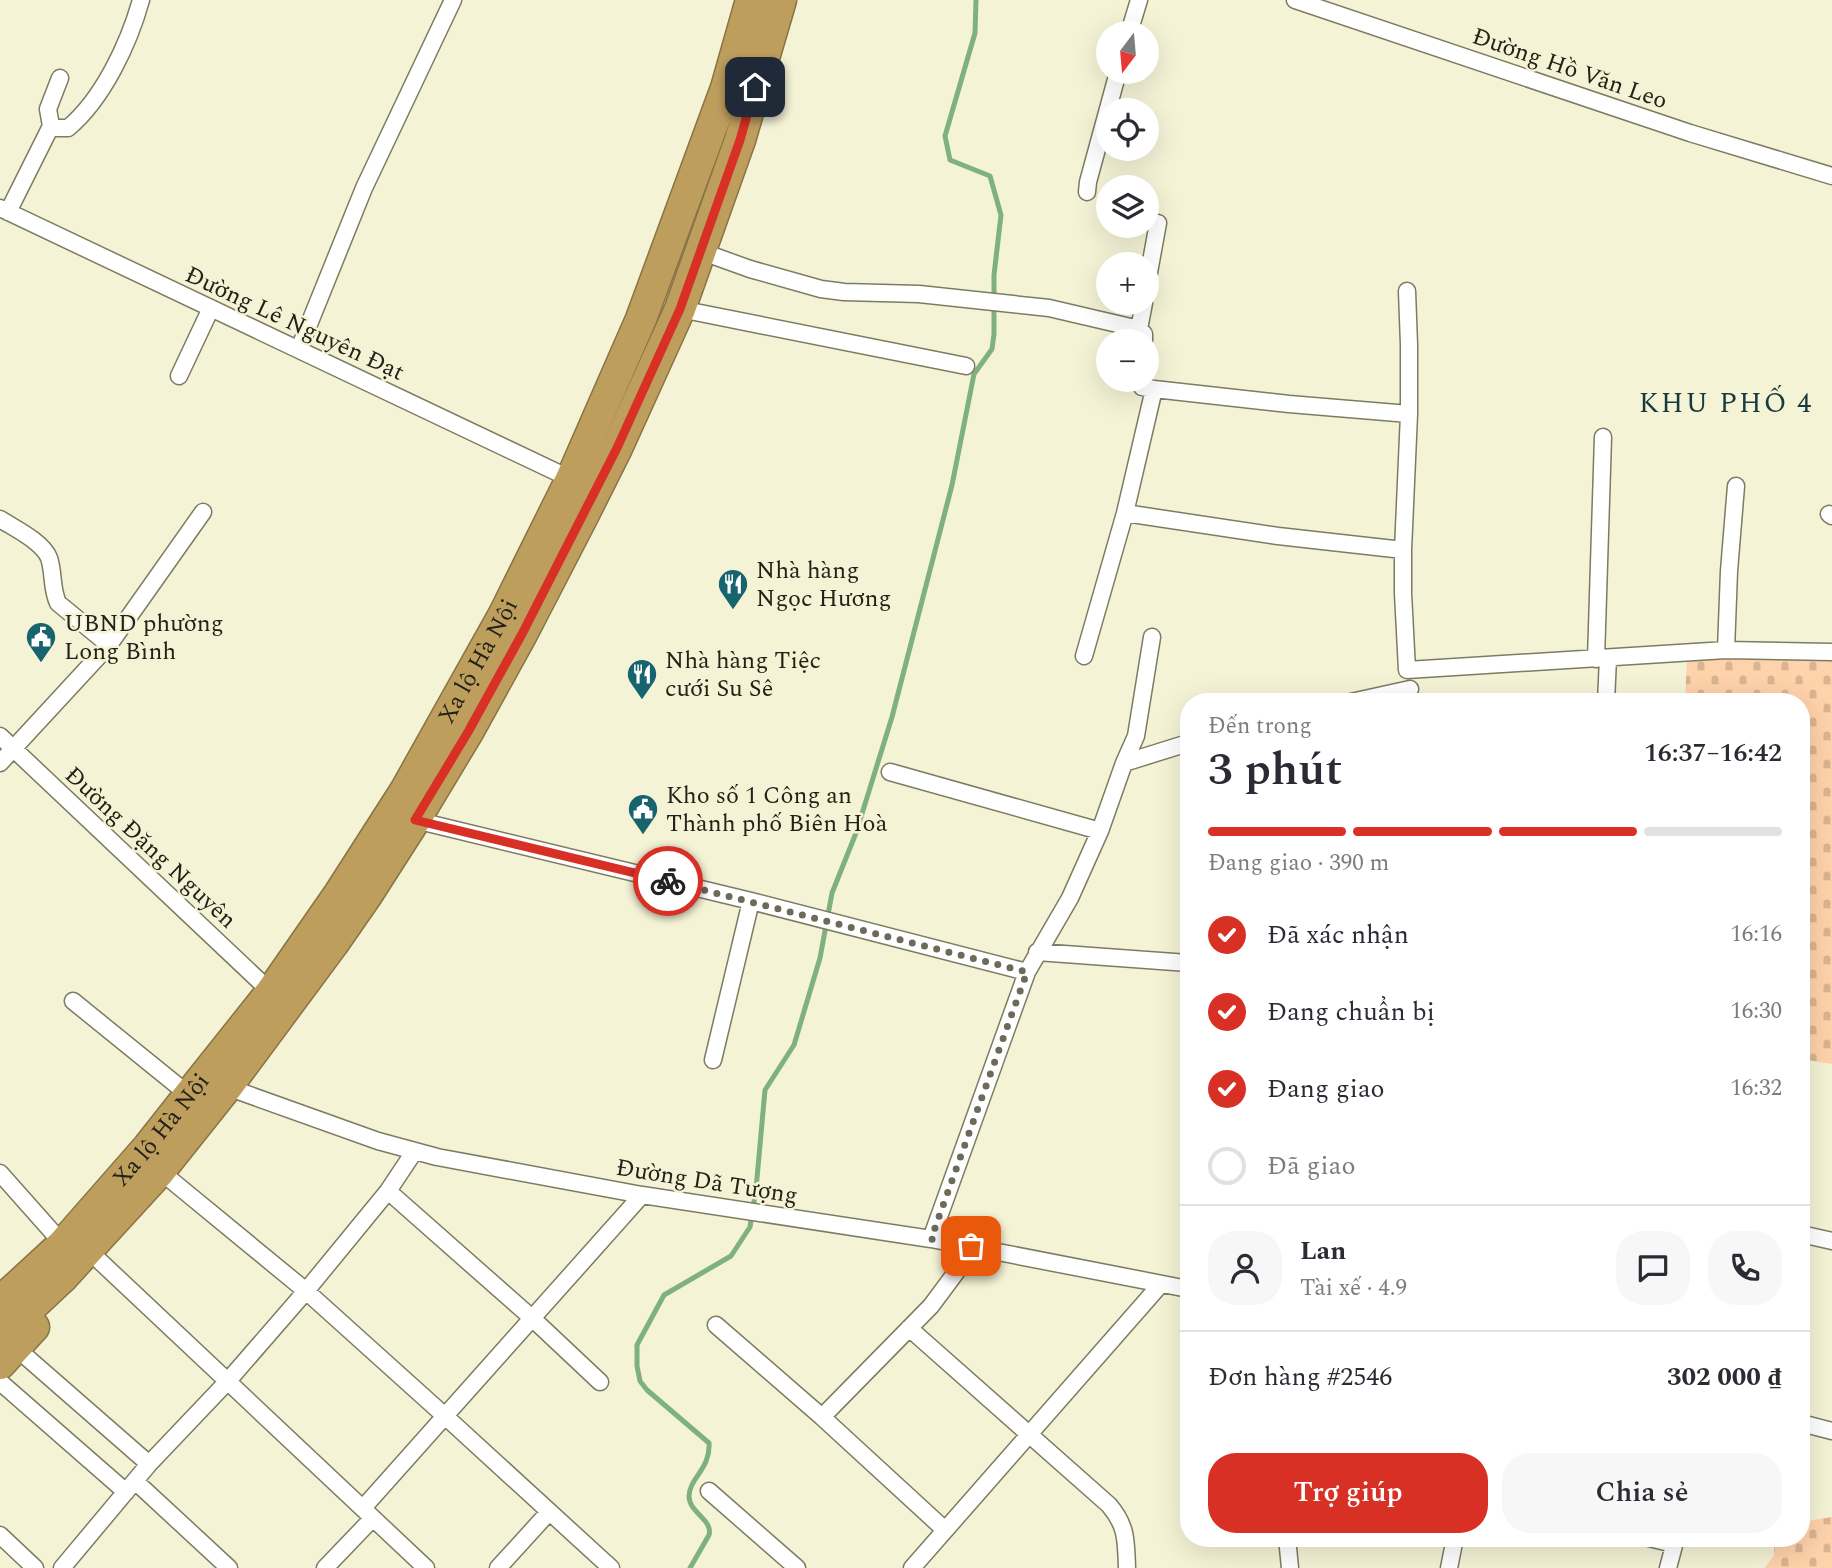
<!DOCTYPE html>
<html lang="vi">
<meta charset="utf-8">
<style>
body{margin:0;font-family:Spectral,serif;background:#f7f7f7;color:#2b2b33;height:100vh;display:flex;flex-direction:column;font-size:26px;white-space:nowrap}
*{box-sizing:border-box;margin:0}
p{font-size:23px;color:#7c7c81}
.icon{flex:none;width:38px;height:38px;fill:none;stroke:currentColor;stroke-width:2;stroke-linecap:round;stroke-linejoin:round}
.map{position:relative;flex:1;overflow:hidden}
.details{position:absolute;left:1180px;top:693px;width:630px;height:854px;display:flex;flex-direction:column;background:#fff;border-radius:28px;box-shadow:0 7px 28px #0002}
.details>*{flex:none}
.needle{width:46px;rotate:196deg}
.fabs{position:absolute;left:1096px;top:21px;display:grid;gap:14px}
.fabs a{display:grid;place-items:center;width:63px;height:63px;border-radius:50%;background:#fff;box-shadow:0 7px 28px #0002;font-size:35px}
.pin{position:absolute;display:grid;place-items:center;width:60px;height:60px;color:#fff;margin:-30px;border-radius:14px;box-shadow:0 4px 10px #0006}
.courier{position:absolute;display:grid;place-items:center;width:70px;height:70px;margin:-35px;border:5px solid #d93025;border-radius:50%;background:#fff;color:#222;box-shadow:0 2px 9px #0007}
.overview em{font-style:normal;font-weight:600}
.overview div{display:flex;flex-direction:column-reverse}
.overview{display:flex;align-items:center;justify-content:space-between;height:119px;padding:0 28px}
h1{font-size:46px;font-weight:600;line-height:52px}
.bar{display:grid;grid-template-columns:repeat(4,1fr);gap:10px 7px;align-content:center;height:84px;padding:0 28px}
.bar i{height:9px;border-radius:5px;background:#e1e1e2}
.bar .active{background:#d93025}
.bar p{grid-column:span 4}
.line{display:flex;align-items:center;gap:18px;padding:0 28px;border-top:2px solid #e1e1e2}
.line div{flex:1}
.round{display:grid;place-items:center;flex:none;width:74px;height:74px;border-radius:28px;background:#f7f7f7}
ol{padding:0 28px;list-style:none}
li{display:flex;align-items:center;gap:21px;height:77px}
li p{margin-inline-start:auto}
li .icon{padding:7px;border-radius:50%;background:#d93025;color:#fff;stroke-width:4}
li:last-child{color:#7c7c81}
li i{width:38px;height:38px;border:4px solid #e1e1e2;border-radius:50%}
.primary-button{display:flex;gap:14px;margin-top:auto;padding:14px 28px}
.primary-button a{flex:1;height:80px;border-radius:28px;background:#d93025;color:#fff;font-size:28px;font-weight:600;line-height:80px;text-align:center}
.primary-button a+a{background:#f7f7f7;color:#2b2b33}
.map>svg:first-child{display:block}
.cemetery{fill:url(#cemetery-stones)}
.lines{fill:none;stroke-linecap:round;stroke-linejoin:round}
.stream{stroke:#7fb17f;stroke-width:5}
.street-casing{stroke:#7d7b61;stroke-width:19}
.highway-casing{stroke:#887345;stroke-width:33}
.street{stroke:#fff;stroke-width:16}
.highway{stroke:#be9e5d;stroke-width:30}
.done{stroke:#6c6b5a;stroke-width:7;stroke-dasharray:0 12.6}
.route{stroke:#d93025;stroke-width:9}
.labels{text-anchor:middle;stroke-width:5;stroke-linejoin:round;paint-order:stroke}
.street-label{font-size:24px;fill:#232218;stroke:#f4f3d6}
.poi-label{font-size:24px;fill:#232218;stroke:#f4f3d6;text-anchor:start}
.quarter-label{font-size:28px;letter-spacing:2px;fill:#18393e;stroke:#f4f3d6}
</style>
<div class="map">
<svg width="1832" height="1568" viewBox="0 0 1832 1568">
<defs>
<pattern id="cemetery-stones" width="16" height="16" patternUnits="userSpaceOnUse" patternTransform="scale(1.75)"><rect width="16" height="16" fill="#fed2aa"/><path d="M2 7V4a2 2 0 0 1 4 0v3zM10 15v-3a2 2 0 0 1 4 0v3z" fill="#d9b492"/></pattern>
</defs>
<rect width="100%" height="100%" fill="#f4f3d6"/>
<path class="cemetery" d="M1727,657L1832,659V1064L1801,1059V702H1685L1687,660Z
M1832,1517V1568H1765L1774,1555V1538H1801V1522Z"/>
<g class="lines">
<path class="stream" d="M690,1568L709,1535C713,1519 689,1513 689,1496C689,1479 711,1468 709,1443L647,1390L640,1381L637,1366V1345L664,1295L731,1256L750,1227L756,1189L765,1090L794,1045L820,958L832,893L856,833L892,717L952,485L974,374L992,349L994,334V275L1001,215L990,176L950,160L945,136L975,33L976,0"/>
<g class="street-casing">
<path id="street" d="M1295,0L1690,133L1832,176
M1129,33L1139,0
M51,126L48,109L60,78
M1087,192L1088,182L1118,72
M0,208L571,479
M8,212L51,126L56,128H68C103,99 129,43 141,0
M700,251L750,269L821,289L844,292L919,294L1049,308L1139,329L1144,334V341
M1146,289L1158,223
M1407,291L1409,345V414L1403,550V593L1407,670L1726,650L1832,652
M680,309L966,366
M1139,329L1144,303
M299,349L364,188L453,0
M179,376L211,308
M1138,380L1142,387L1154,389L1289,404L1409,414
M1125,513L1278,536L1403,550
M1829,514L1832,516
M0,519C14,528 43,542 49,558C54,572 51,588 58,603L109,645
M1726,650L1729,571L1736,486
M1084,656L1125,513L1154,389
M1596,659L1603,437
M1351,702L1410,689
M1606,702L1608,658
M0,736L271,992
M0,763L109,645L203,512
M1124,763L1188,743
M890,772L1100,831
M415,820L751,901L1027,972
M1037,952L1188,963
M73,1001L189,1095
M713,1060L751,901
M227,1087L378,1141L437,1157L642,1195L931,1239L1188,1289
M160,1171L306,1291L446,1417L611,1568
M0,1173L63,1244
M388,1191L533,1319L600,1382
M1801,1234L1832,1241
M931,1239L1027,972L1070,898L1100,831L1124,763L1136,736L1152,637
M88,1250L426,1568
M716,1325L822,1417L945,1530
M909,1328L1109,1505C1127,1526 1126,1541 1127,1568
M15,1347L149,1464
M0,1382L126,1492
M822,1417L931,1306L957,1271L971,1246
M1801,1423L1832,1431
M135,1481L229,1568
M709,1491L797,1568
M363,1508L642,1195
M0,1535L35,1568
M1287,1538L1290,1568
M1649,1538L1674,1544
M62,1568L149,1464L227,1382L306,1291L388,1191L414,1152
M325,1568L373,1518
M498,1568L549,1512
M912,1568L1161,1284
M1449,1568L1455,1538
M1668,1568L1676,1538"/>
</g>
<g class="highway-casing">
<g id="highway">
<path id="s1" d="M0,1302L63,1244L148,1147L189,1095L271,992L339,894L405,791L504,614L571,479L641,319L726,88L751,0"/>
<path d="M0,1336L62,1278L160,1171L227,1087L333,944L367,895L415,820L468,732L522,634L583,516L617,448L680,309L740,140L781,0"/>
<path d="M0,1364L34,1327"/>
</g>
</g>
<use href="#street" class="street"/>
<use href="#highway" class="highway"/>
</g>
<g class="lines">
<path class="done" d="M668,881L1027,972L931,1239L971,1246"/>
<path class="route" d="M668,881L415,820L468,732L522,634L617,448L680,309L740,140L755,87"/>
</g>
<defs>
<g id="restaurant-pin" transform="scale(1.575)"><path d="M0 17L-7.5 6A9.5 9.5 0 1 1 7.5 6Z" fill="#18646e" stroke="#f4f3d6"/><path d="M-5-6h1v4h1v-4h1v4h1v-4h1v5L-1.5 .5V6h-2V.5L-5-1ZM5-6V6H3V1.5H1.5Q1.5-4 5-6Z" fill="#fff"/></g>
<g id="civic-pin" transform="scale(1.575)"><path d="M0 17L-7.5 6A9.5 9.5 0 1 1 7.5 6Z" fill="#18646e" stroke="#f4f3d6"/><path d="M-.6-6.5H3V-4.5H.6V-3L4-1V1h2V6H-6V1h2V-1L-.6-3ZM-1.2 2.5V6h2.4V2.5Z" fill="#fff"/></g>
</defs>
<g fill-rule="evenodd">
<use href="#restaurant-pin" x="733" y="584"/>
<use href="#civic-pin" x="41" y="637"/>
<use href="#restaurant-pin" x="642" y="674"/>
<use href="#civic-pin" x="643" y="809"/>
</g>
<g class="labels">
<g class="street-label">
<text transform="translate(1570 68) rotate(19)" y="8">Đường Hồ Văn Leo</text>
<text transform="translate(295 323) rotate(25)" y="8">Đường Lê Nguyên Đạt</text>
<text dy="8" stroke="none"><textPath href="#s1" startOffset="803">Xa lộ Hà Nội</textPath></text>
<text transform="translate(151 847) rotate(43)" y="8">Đường Đặng Nguyên</text>
<text dy="8" stroke="none"><textPath href="#s1" startOffset="236">Xa lộ Hà Nội</textPath></text>
<text transform="translate(707 1181) rotate(9)" y="8">Đường Dã Tượng</text>
</g>
<g class="poi-label">
<text x="756" y="578">Nhà hàng<tspan x="756" dy="28">Ngọc Hương</tspan></text>
<text x="64" y="631">UBND phường<tspan x="64" dy="28">Long Bình</tspan></text>
<text x="665" y="668">Nhà hàng Tiệc<tspan x="665" dy="28">cưới Su Sê</tspan></text>
<text x="666" y="803">Kho số 1 Công an<tspan x="666" dy="28">Thành phố Biên Hoà</tspan></text>
</g>
<g class="quarter-label">
<text x="1726" y="412">KHU PHỐ 4</text>
</g>
</g>
</svg>
<div class="fabs">
<a><svg class="needle" viewBox="-14 -14 28 28"><path d="M0-13l5 13h-10z" fill="#e53935"/><path d="M0 13l5-13h-10z" fill="#7c7c81"/></svg></a>
<a><svg class="icon" aria-label="locate" viewBox="0 0 24 24"><circle cx="12" cy="12" r="6"/><path d="M12 2v4M12 18v4M2 12h4M18 12h4"/></svg></a>
<a><svg class="icon" aria-label="layers" viewBox="0 0 24 24"><path d="M12 4l9 5-9 5-9-5zM3 14l9 5 9-5"/></svg></a>
<a>+</a>
<a>−</a>
</div>
<div class="pin" style="left:971px;top:1246px;background:#ea580c"><svg class="icon" aria-label="bag" viewBox="0 0 24 24"><path d="M5 8h14l-1 12H6zM9 8a3 3 0 0 1 6 0"/></svg></div>
<div class="pin" style="left:755px;top:87px;background:#1f2937"><svg class="icon" aria-label="home" viewBox="0 0 24 24"><path d="M3 11l9-7 9 7M6 9v11h12V9"/></svg></div>
<div class="courier" style="left:668px;top:881px"><svg class="icon" aria-label="bike" viewBox="0 0 24 24"><circle cx="6" cy="16" r="4"/><circle cx="18" cy="16" r="4"/><path d="M6 16l4-8h5l3 8M10 8l3 8H6M13 5h3"/></svg></div>
<section class="details">
<div class="overview"><div><h1>3 phút</h1><p>Đến trong</p></div><em>16:37–16:42</em></div>
<div class="bar"><i class="active"></i><i class="active"></i><i class="active"></i><i></i><p>Đang giao · 390 m</p></div>
<ol>
<li><svg class="icon" aria-label="check" viewBox="0 0 24 24"><path d="M5 12l5 5 9-10"/></svg>Đã xác nhận<p>16:16</p></li>
<li><svg class="icon" aria-label="check" viewBox="0 0 24 24"><path d="M5 12l5 5 9-10"/></svg>Đang chuẩn bị<p>16:30</p></li>
<li><svg class="icon" aria-label="check" viewBox="0 0 24 24"><path d="M5 12l5 5 9-10"/></svg>Đang giao<p>16:32</p></li>
<li><i></i>Đã giao</li>
</ol>
<div class="line" style="height:126px"><a class="round"><svg class="icon" aria-label="person" viewBox="0 0 24 24"><circle cx="12" cy="8" r="4"/><path d="M4 21q1-7 8-7t8 7"/></svg></a><div><b>Lan</b><p>Tài xế · 4.9</p></div><a class="round"><svg class="icon" aria-label="chat" viewBox="0 0 24 24"><path d="M4 5h16v11H9l-5 4z"/></svg></a><a class="round"><svg class="icon" aria-label="phone" viewBox="0 0 24 24"><path d="M5 4h4l2 5-3 2q2 4 5 5l2-3 5 2v4C11 20 4 13 5 4z"/></svg></a></div>
<div class="line" style="height:91px"><div>Đơn hàng #2546</div><b>302 000 ₫</b></div>
<div class="primary-button"><a>Trợ giúp</a><a>Chia sẻ</a></div>
</section>
</div>
